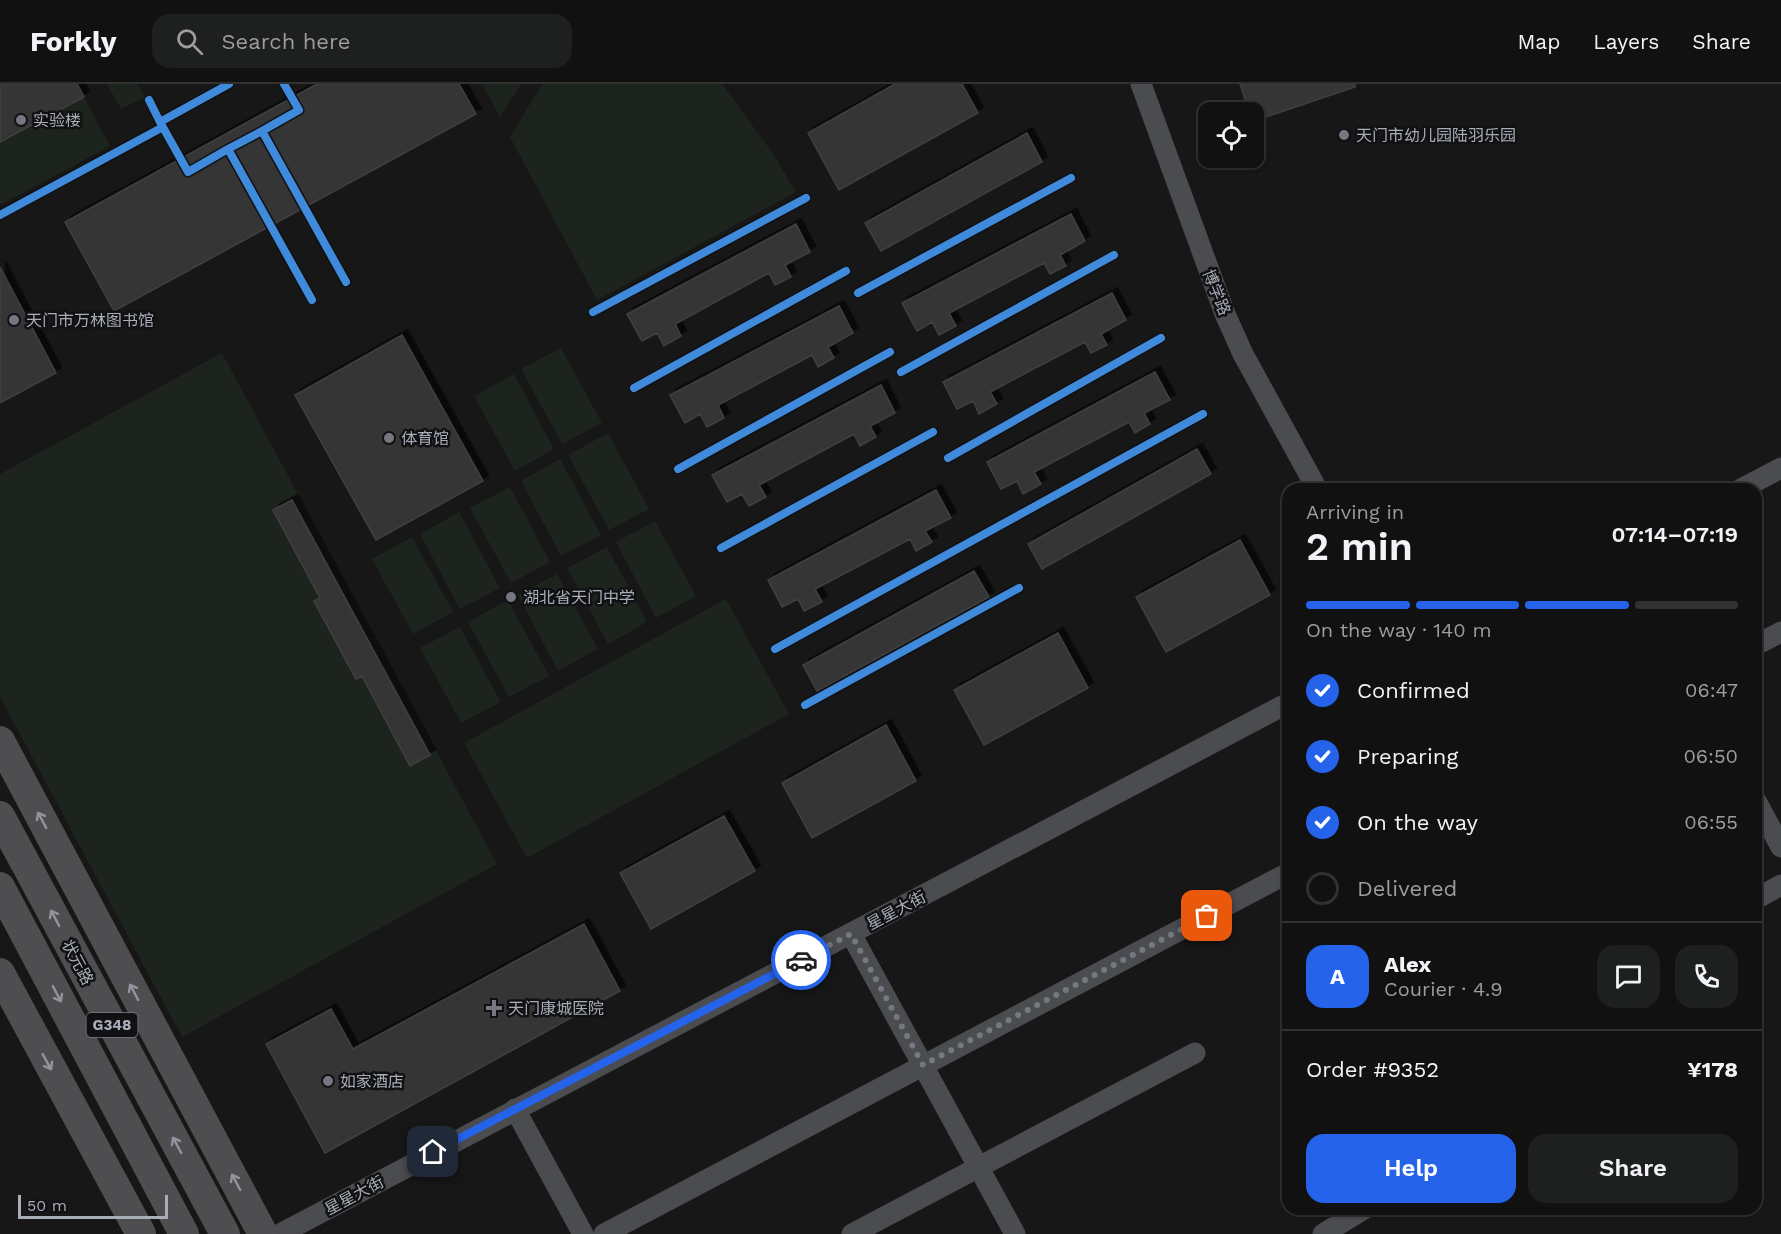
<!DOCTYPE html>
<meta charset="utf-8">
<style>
body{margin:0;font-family:"Work Sans","Noto Sans SC",sans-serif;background:#1e1f1f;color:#f1f3f6;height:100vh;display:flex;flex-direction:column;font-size:22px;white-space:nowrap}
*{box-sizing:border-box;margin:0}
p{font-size:20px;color:#9c9d9f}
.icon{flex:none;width:33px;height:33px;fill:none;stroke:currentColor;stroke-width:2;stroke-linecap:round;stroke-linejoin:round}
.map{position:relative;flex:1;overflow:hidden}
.drawer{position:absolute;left:1282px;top:399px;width:480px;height:732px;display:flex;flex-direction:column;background:#111;border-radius:18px;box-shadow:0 2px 4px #0004,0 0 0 2px #303131}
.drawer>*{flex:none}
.controls{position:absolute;left:1198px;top:18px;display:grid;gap:12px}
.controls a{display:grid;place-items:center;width:66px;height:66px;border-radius:12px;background:#111;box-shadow:0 2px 4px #0004,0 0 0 2px #303131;font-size:30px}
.scale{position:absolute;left:18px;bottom:15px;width:150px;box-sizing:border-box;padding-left:6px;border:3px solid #a8adb8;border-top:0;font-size:16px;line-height:21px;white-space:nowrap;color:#a8adb8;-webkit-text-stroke:4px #111113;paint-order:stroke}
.pin{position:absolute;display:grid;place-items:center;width:51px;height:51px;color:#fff;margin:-26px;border-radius:12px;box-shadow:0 3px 9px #0006}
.courier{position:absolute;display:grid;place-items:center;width:60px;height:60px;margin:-30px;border:4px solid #2563eb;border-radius:50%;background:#fff;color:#222;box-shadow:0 2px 8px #0007}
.head em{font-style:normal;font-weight:600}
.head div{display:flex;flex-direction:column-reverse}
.head{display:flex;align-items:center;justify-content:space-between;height:102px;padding:0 24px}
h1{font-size:39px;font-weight:600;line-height:45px}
.bar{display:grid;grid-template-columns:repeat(4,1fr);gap:9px 6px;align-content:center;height:72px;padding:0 24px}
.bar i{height:8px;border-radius:4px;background:#303131}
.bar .current{background:#2563eb}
.bar p{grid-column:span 4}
.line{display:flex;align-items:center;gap:15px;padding:0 24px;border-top:2px solid #303131}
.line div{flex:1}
.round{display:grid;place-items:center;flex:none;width:63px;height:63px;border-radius:18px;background:#1e1f1f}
ol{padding:0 24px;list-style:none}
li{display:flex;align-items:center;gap:18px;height:66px}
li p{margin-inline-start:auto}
li .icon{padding:6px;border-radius:50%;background:#2563eb;color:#fff;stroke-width:4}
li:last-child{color:#9c9d9f}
li i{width:33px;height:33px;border:3px solid #303131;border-radius:50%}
.button{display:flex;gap:12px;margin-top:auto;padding:12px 24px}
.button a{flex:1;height:69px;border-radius:18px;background:#2563eb;color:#fff;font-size:24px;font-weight:600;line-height:69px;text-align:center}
.button a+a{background:#1e1f1f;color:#f1f3f6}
header{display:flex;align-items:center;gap:36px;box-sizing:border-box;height:84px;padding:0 30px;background:#111;border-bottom:2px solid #303131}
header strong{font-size:28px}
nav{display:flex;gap:33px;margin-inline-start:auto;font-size:21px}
.search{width:420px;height:54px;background:#1e1f1f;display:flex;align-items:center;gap:15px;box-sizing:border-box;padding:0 21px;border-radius:18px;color:#9c9d9f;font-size:22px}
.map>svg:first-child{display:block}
.green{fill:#1d241e}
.building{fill:#353536;stroke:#3f4043;stroke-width:1.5;filter:url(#shadow)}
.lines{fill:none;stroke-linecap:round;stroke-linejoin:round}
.minor{stroke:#4b4c50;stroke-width:21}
.highway{stroke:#4e4e51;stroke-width:30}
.cycleway-casing{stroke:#111113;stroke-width:11}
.cycleway{stroke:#408adc;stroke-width:8}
.oneway{stroke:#92959e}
.done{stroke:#757880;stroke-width:6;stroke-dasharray:0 10.8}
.route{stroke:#2563eb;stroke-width:8}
.poi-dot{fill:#757880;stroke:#111113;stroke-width:2}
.labels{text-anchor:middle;stroke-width:5;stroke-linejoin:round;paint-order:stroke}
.shield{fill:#111113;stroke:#7b7e86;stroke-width:1.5}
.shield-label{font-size:15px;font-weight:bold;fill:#a8adb8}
.poi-label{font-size:16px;fill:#a8adb8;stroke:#111113;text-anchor:start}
.street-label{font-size:16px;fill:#a8adb8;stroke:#111113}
</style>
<header>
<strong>Forkly</strong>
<div class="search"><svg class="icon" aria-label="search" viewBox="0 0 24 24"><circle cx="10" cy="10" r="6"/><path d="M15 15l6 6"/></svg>Search here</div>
<nav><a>Map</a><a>Layers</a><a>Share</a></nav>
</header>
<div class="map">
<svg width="1781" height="1150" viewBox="0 0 1781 1150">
<defs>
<filter id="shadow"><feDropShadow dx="5.5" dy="-5.5" stdDeviation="0" flood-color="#0009"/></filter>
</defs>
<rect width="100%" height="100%" fill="#171717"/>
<path class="green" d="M107,0H138L145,13L121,25Z
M482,0H521L500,33Z
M542,0H722L774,71L796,108L597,216L510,53Z
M84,13L110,62L0,121V58Z
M561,264L602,339L562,360L521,285Z
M222,269L497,780L182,953L0,613V390Z
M514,290L554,365L515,387L474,312Z
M608,349L649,425L609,446L568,371Z
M560,375L601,451L561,472L521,397Z
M510,403L550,478L511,499L470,424Z
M459,428L500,504L460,525L420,450Z
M655,437L696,512L656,534L616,458Z
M412,453L453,528L413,550L372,475Z
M607,463L647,538L608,560L567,484Z
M557,490L598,565L558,587L518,511Z
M726,515L789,630L527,774L464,659Z
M508,516L549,592L509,613L468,538Z
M460,543L501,618L461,639L420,564Z"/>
<path class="building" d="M0,0H77L84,13L0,58Z
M317,0H459L476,30L114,227L65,138Z
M895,0H962L978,29L839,106L808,49Z
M1240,0H1355V3L1254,37V28H1249Z
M1027,49L1042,78L881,167L865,139Z
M1071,130L1085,157L1060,171L1066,182L1050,190L1044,179L949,229L956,242L939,251L932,238L917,247L902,219Z
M796,140L810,168L785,181L791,193L775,201L769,189L675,240L681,252L664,262L657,249L642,257L627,230Z
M0,183L56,289L0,319Z
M1112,209L1126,236L1101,250L1107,261L1091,269L1085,258L990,308L997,320L979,330L973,317L957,325L943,298Z
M839,222L853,249L828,263L834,274L818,283L812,271L718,321L724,334L707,343L700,330L685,339L670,311Z
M402,251L483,397L376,456L295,311Z
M1155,288L1170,316L1144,329L1150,340L1135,349L1129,338L1034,388L1041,400L1023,410L1017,397L1001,405L987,378Z
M881,301L895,329L870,342L876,353L860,362L854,350L759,401L766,413L749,422L742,410L727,418L712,391Z
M1197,365L1211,390L1042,485L1028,460Z
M936,406L951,434L925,447L932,458L916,467L910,455L815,505L822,518L804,527L798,515L782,523L768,496Z
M292,416L430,671L410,682L362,592L356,595L314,517L320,514L273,426Z
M1240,456L1270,511L1166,568L1136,513Z
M974,487L989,513L817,607L803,581Z
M1058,549L1088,604L984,661L954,606Z
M886,641L916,697L812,754L782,699Z
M724,732L755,787L651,845L620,789Z
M584,840L620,907L325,1069L266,960L331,925L353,965Z"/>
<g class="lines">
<path class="minor" d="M1141,0L1225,230L1243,270L1317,405
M1741,405L1781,384
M1756,561L1781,548
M1756,717L1781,763
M1756,815L1781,801
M851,850L1015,1150
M515,1025L583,1150
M280,1150L1288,619
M604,1150L1288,789
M852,1150L1195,969
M1323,1150L1364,1125"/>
<path class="highway" d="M0,657L263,1150
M0,732L225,1150
M0,803L184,1150
M0,889L141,1150"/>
<g class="cycleway-casing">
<path id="cycleway" d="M284,0L299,26L262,47L346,198
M149,16L160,38L229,0
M160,38L188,88L228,65
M262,47L228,65L312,216
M0,131L163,43
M858,209L1071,94
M593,228L806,114
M901,288L1114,171
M634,304L846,187
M948,374L1161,254
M678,385L890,268
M721,464L933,348
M775,565L1203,330
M805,621L1019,504"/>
</g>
<use href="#cycleway" class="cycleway"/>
</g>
<defs><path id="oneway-shaft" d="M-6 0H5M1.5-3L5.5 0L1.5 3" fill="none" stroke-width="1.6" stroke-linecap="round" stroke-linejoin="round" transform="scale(1.5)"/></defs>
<g class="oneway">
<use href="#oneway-shaft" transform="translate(42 736) rotate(-118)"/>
<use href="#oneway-shaft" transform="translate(55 834) rotate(-118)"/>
<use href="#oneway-shaft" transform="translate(134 908) rotate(-118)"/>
<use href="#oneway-shaft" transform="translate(57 910) rotate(62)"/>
<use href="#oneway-shaft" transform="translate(47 978) rotate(61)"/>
<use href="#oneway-shaft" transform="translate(177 1061) rotate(-118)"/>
<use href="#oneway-shaft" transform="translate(236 1098) rotate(-118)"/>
</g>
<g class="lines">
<path class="done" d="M801,876L851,850L923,981L1207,832"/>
<path class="route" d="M433,1068L801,876"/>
</g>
<g class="poi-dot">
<circle cx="21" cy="36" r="6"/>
<circle cx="1344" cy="51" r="6"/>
<circle cx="14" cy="236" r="6"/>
<circle cx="389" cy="354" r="6"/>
<circle cx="511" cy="513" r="6"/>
<path d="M491 915h6v6h6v6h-6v6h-6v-6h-6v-6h6z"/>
<circle cx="328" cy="997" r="6"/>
</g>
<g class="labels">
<rect class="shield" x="86.5" y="929" width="51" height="24" rx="4.5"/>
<g class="shield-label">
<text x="112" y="946">G348</text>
</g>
<g class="poi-label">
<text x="33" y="42">实验楼</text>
<text x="1356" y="57">天门市幼儿园陆羽乐园</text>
<text x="26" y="242">天门市万林图书馆</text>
<text x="401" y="360">体育馆</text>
<text x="523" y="519">湖北省天门中学</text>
<text x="508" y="930">天门康城医院</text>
<text x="340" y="1003">如家酒店</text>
</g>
<g class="street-label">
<text transform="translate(1217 208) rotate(68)" y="6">博学路</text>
<text transform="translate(896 826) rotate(-28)" y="6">星星大街</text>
<text transform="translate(78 878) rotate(62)" y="6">状元路</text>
<text transform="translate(354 1111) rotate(-28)" y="6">星星大街</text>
</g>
</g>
</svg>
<div class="controls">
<a><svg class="icon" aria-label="locate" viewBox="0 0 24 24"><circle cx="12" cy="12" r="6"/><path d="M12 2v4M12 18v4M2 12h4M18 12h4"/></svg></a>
</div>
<div class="scale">50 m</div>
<div class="pin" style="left:1207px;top:832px;background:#ea580c"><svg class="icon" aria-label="bag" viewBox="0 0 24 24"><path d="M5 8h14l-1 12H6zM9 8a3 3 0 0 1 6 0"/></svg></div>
<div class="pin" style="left:433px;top:1068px;background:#1f2937"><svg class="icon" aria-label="home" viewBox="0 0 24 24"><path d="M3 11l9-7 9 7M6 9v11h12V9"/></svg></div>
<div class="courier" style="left:801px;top:876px"><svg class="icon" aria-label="car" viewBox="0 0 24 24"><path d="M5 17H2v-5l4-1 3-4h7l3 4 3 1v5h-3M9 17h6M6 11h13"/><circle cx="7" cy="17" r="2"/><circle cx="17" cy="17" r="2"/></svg></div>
<section class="drawer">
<div class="head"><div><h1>2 min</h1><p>Arriving in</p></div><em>07:14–07:19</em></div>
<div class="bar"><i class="current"></i><i class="current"></i><i class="current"></i><i></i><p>On the way · 140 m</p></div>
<ol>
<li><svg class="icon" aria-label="check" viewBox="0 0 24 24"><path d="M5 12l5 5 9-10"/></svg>Confirmed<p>06:47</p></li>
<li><svg class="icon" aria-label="check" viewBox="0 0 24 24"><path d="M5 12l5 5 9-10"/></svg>Preparing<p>06:50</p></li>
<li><svg class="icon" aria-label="check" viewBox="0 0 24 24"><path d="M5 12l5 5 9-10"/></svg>On the way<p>06:55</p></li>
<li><i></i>Delivered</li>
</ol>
<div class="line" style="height:108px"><b class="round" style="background:#2563eb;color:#fff">A</b><div><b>Alex</b><p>Courier · 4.9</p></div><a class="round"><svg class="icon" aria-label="chat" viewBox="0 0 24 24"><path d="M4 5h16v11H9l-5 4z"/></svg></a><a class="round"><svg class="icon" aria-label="phone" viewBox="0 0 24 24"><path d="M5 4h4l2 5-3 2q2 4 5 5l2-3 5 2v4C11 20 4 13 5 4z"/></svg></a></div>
<div class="line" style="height:78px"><div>Order #9352</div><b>¥178</b></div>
<div class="button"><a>Help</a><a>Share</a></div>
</section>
</div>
